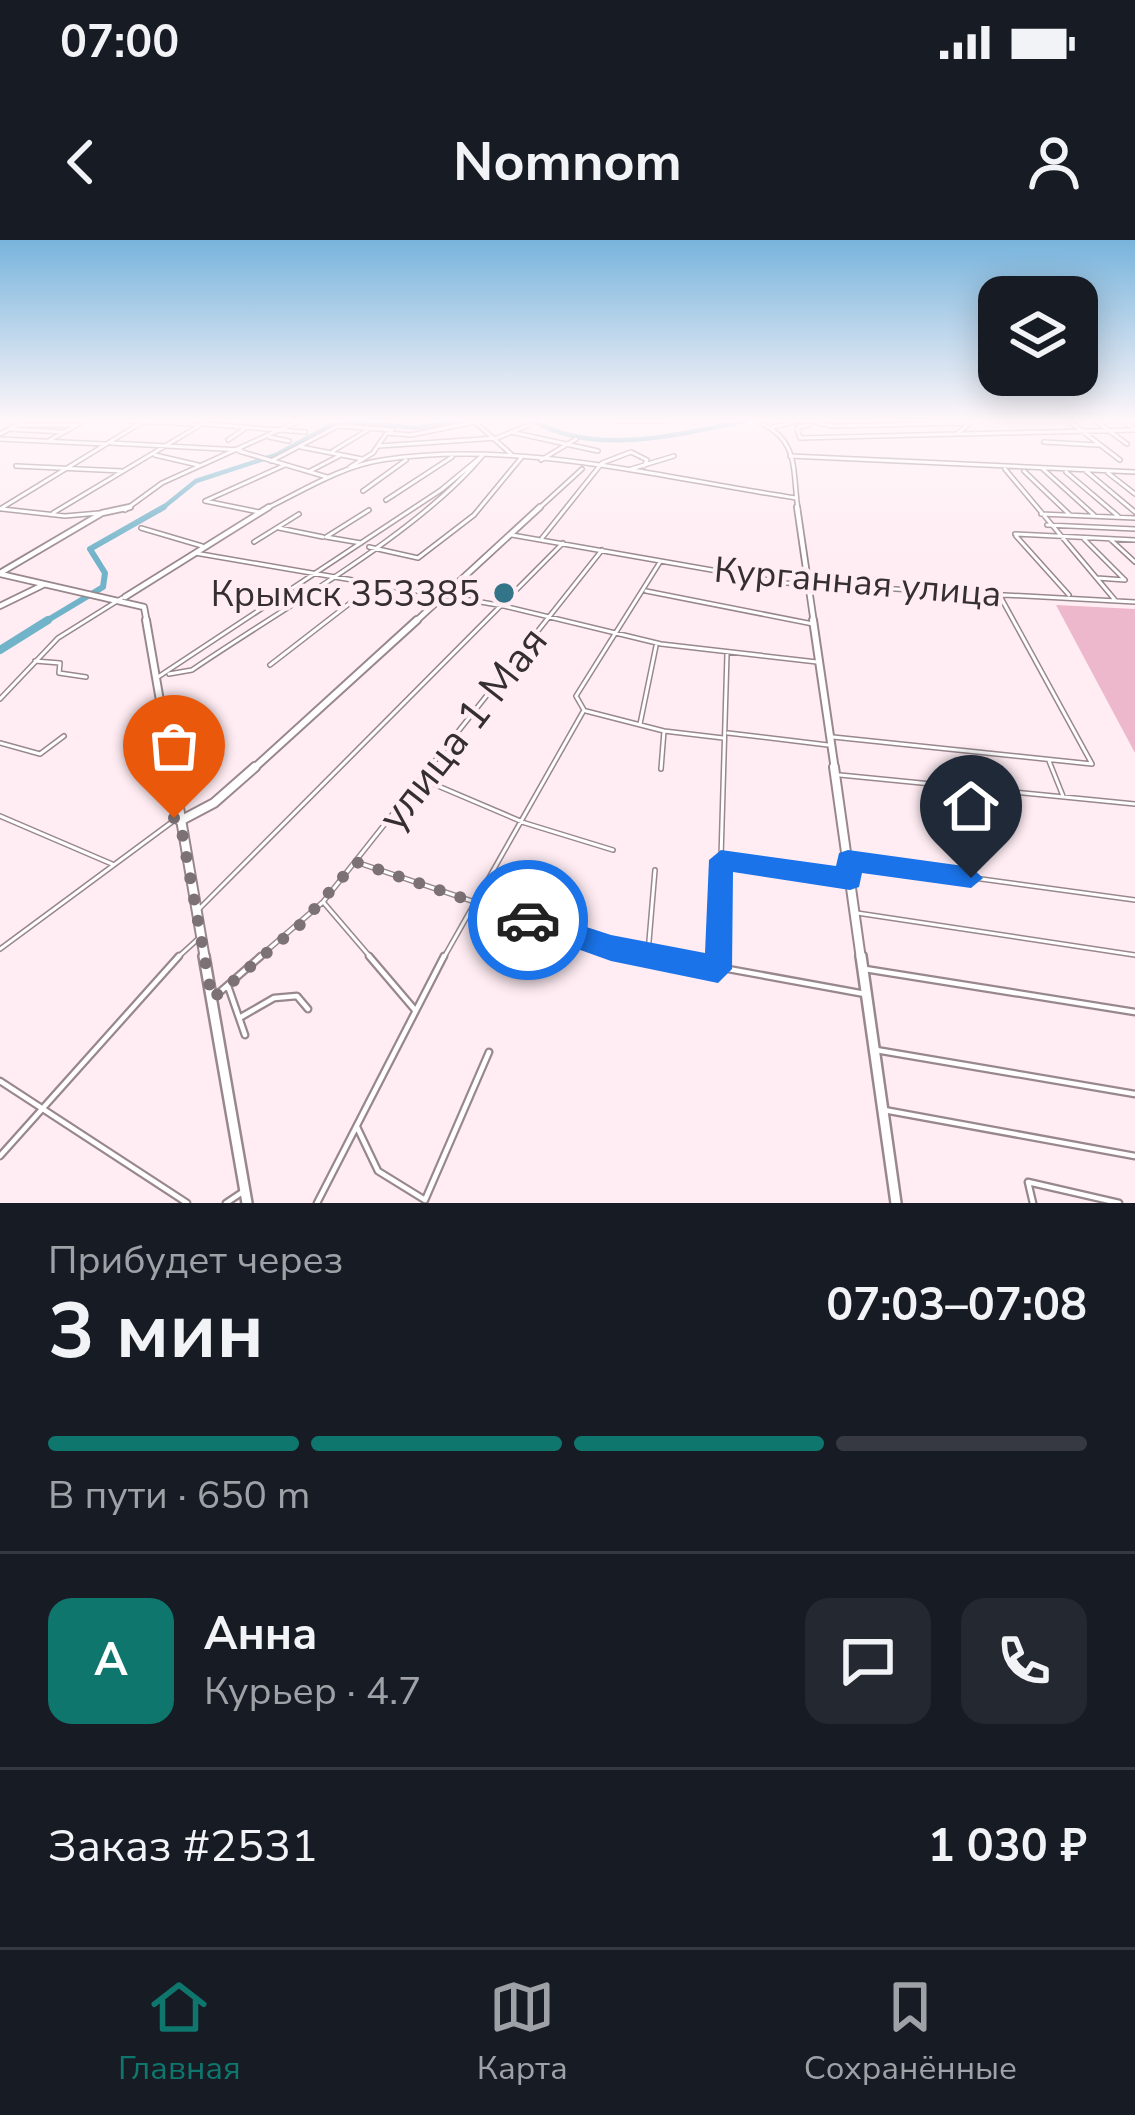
<!DOCTYPE html>
<html lang="ru">
<meta charset="utf-8">
<style>
body{margin:0;font-family:"Nunito Sans",sans-serif;background:#242831;color:#f1f3f6;height:100vh;display:flex;flex-direction:column;font-size:45px;white-space:nowrap}
*{box-sizing:border-box;margin:0}
p{font-size:39px;color:#9ea1a6}
.icon{flex:none;width:66px;height:66px;fill:none;stroke:currentColor;stroke-width:2;stroke-linecap:round;stroke-linejoin:round}
.map{position:relative;height:963px;overflow:hidden}
.details{display:flex;flex-direction:column;background:#171b24;flex:1}
.details>*{flex:none}
.controls{position:absolute;left:978px;top:36px;display:grid;gap:24px}
.controls a{display:grid;place-items:center;width:120px;height:120px;border-radius:24px;background:#171b24;box-shadow:0 6px 30px #0003;font-size:60px}
.pin{position:absolute;display:grid;place-items:center;width:102px;height:102px;color:#fff;margin:-123px -51px;border-radius:50% 50% 50% 0;rotate:-45deg;box-shadow:0 0 12px #0007}
.pin .icon{rotate:45deg}
.courier{position:absolute;display:grid;place-items:center;width:120px;height:120px;margin:-60px;border:9px solid #1a73e8;border-radius:50%;background:#fff;color:#222;box-shadow:0 3px 15px #0007}
.head em{font-style:normal;font-weight:700}
.head div{display:flex;flex-direction:column-reverse}
.head{display:flex;align-items:center;justify-content:space-between;height:204px;padding:0 48px}
h1{font-size:78px;font-weight:700;line-height:90px}
.bar{display:grid;grid-template-columns:repeat(4,1fr);gap:18px 12px;align-content:center;height:144px;padding:0 48px}
.bar i{height:15px;border-radius:9px;background:#363941}
.bar .active{background:#0f766e}
.bar p{grid-column:span 4}
.line{display:flex;align-items:center;gap:30px;padding:0 48px;border-top:3px solid #363941}
.line div{flex:1}
.round{display:grid;place-items:center;flex:none;width:126px;height:126px;border-radius:24px;background:#242831}
.status{display:flex;justify-content:space-between;align-items:center;height:84px;padding:0 60px;background:#171b24;direction:ltr}
.status svg{height:33px;fill:currentColor}
header{display:flex;justify-content:space-between;align-items:center;height:156px;padding:0 48px;background:#171b24;font-size:54px;font-weight:700}
.menu{display:flex;justify-content:space-around;align-items:center;height:168px;border-top:3px solid #363941;background:#171b24;font-size:33px;color:#9ea1a6}
.menu a{display:grid;justify-items:center;gap:6px}
.menu .active{color:#0f766e}
.map>svg:first-child{display:block}
.green{fill:#edb8cc}
.lines{fill:none;stroke-linecap:round;stroke-linejoin:round}
.river-far2{stroke:#71b4c9;stroke-width:4.5}
.river-far1{stroke:#71b4c9;stroke-width:6}
.river{stroke:#71b4c9;stroke-width:8}
.street-far1-casing{stroke:#98888e;stroke-width:6}
.street-casing{stroke:#98888e;stroke-width:9}
.secondary-far4-casing{stroke:#98888e;stroke-width:6}
.secondary-far3-casing{stroke:#98888e;stroke-width:8}
.secondary-far2-casing{stroke:#98888e;stroke-width:10}
.secondary-far1-casing{stroke:#98888e;stroke-width:12}
.secondary-casing{stroke:#98888e;stroke-width:14}
.street-far1{stroke:#fff;stroke-width:3}
.street{stroke:#fff;stroke-width:4.5}
.secondary-far4{stroke:#fff;stroke-width:3}
.secondary-far3{stroke:#fff;stroke-width:4.5}
.secondary-far2{stroke:#fff;stroke-width:6}
.secondary-far1{stroke:#fff;stroke-width:8}
.secondary{stroke:#fff;stroke-width:9}
.route{fill:#1a73e8}
.done{stroke:#7c7276;stroke-width:12;stroke-dasharray:0 21.6}
.poi-dot{fill:#347488;stroke:#ffedf3;stroke-width:4.5}
.labels{text-anchor:middle;stroke-width:9;stroke-linejoin:round;paint-order:stroke}
.far-street-label{font-size:36px;fill:#362f32;stroke:#ffedf3}
.far-poi-label{font-size:36px;fill:#362f32;stroke:#ffedf3;text-anchor:end}
.street-label{font-size:42px;fill:#362f32;stroke:#ffedf3}
</style>
<div class="status"><b>07:00</b><svg viewBox="0 0 49 12"><path d="M0 12V9h3v3zM5 12V6h3v6zM10 12V3h3v9zM15 12V0h3v12zM26 1h20v11H26zM47 4h2v5h-2z"/></svg></div>
<header><svg class="icon" aria-label="back" viewBox="0 0 24 24"><path d="M15 5l-7 7 7 7"/></svg>Nomnom<svg class="icon" aria-label="person" viewBox="0 0 24 24"><circle cx="12" cy="8" r="4"/><path d="M4 21q1-7 8-7t8 7"/></svg></header>
<div class="map">
<svg width="1135" height="963" viewBox="0 0 1135 963">
<rect width="100%" height="100%" fill="#ffedf3"/>
<path class="green" d="M1056,365L1135,369V513Z"/>
<g class="lines">
<path class="river-far2" d="M534,181C596,217 679,194 746,181
M160,270L196,241L276,215L329,186L353,182L417,188L455,181"/>
<path class="river-far1" d="M43,383L103,347L105,333L90,309L164,267"/>
<path class="river" d="M0,410L48,380"/>
<g class="street-far1-casing">
<path id="street-far1" d="M129,181L196,184
M620,181H666
M810,181L833,186L969,183
M1069,181L1120,220
M1096,181L1127,204
M1123,181L1135,189
M205,184L305,192
M17,185H77
M808,185L797,188L800,198L957,194L970,183
M773,187L798,181
M9,189L64,192
M511,192L598,211
M388,193L411,195L475,182L511,214
M0,194L25,181
M959,194L1135,190
M269,197L289,201
M50,200L84,181
M228,200L246,188
M1044,202L1098,205
M111,203L241,210
M379,206L497,198L529,185L526,181
M301,207L362,219
M239,211L327,237
M333,211L371,188
M155,215L198,225
M790,216L1135,232
M541,220L576,199
M271,221L338,186L393,190
M16,226L122,231
M350,227L373,213L386,194
M631,229L674,216
M1005,229L1115,360
M1043,229L1094,275
M310,231L339,216
M1024,231L1069,274
M1086,231L1135,272
M1066,232L1118,276
M1108,233L1135,254
M363,251L406,220
M386,260L452,217
M2,269L65,276L99,273
M259,272L205,261L285,225
M53,273L207,181
M1041,274L1135,278
M1047,285L1135,289
M141,288L202,306
M279,288L323,297
M1015,294L1135,300
M512,295L786,343L1135,362
M1016,296L1069,355
M542,298L602,223L631,212L647,220L644,226
M1084,299L1125,340L1097,338
M1110,299L1135,322
M254,302L299,274
M361,303L326,297L369,270
M369,307L418,318L474,275L521,218
M195,313L504,366L661,404L817,422
M646,351L813,384
M35,421L60,423L59,433L86,437
M270,425L376,343
M169,434L192,430C278,371 419,293 483,215
M158,437L441,250L482,216
M0,459L58,398L122,358
M584,470L576,456L660,322
M586,471L664,491L723,498
M640,484L656,406
M728,493L828,505
M833,497L1092,524L1000,356
M0,503L40,514L64,496
M1049,521L1063,556
M661,529L664,491
M840,535L1135,564
M424,540L525,583L613,610
M0,576L112,624
M723,620L850,639
M849,621L1135,660
M359,623L611,708L674,719
M324,663L372,719
M198,670L563,303
M857,673L1135,715
M0,709L176,579
M648,713L655,630
M176,719L199,698
M257,719L323,662L602,310
M443,719L584,470
M718,719L727,414"/>
</g>
<g class="street-casing">
<path id="street" d="M369,716L415,770
M657,716L865,754
M718,727V716
M865,729L1135,772
M228,746L245,795
M213,758L261,716
M241,777L274,758L297,756L308,769
M876,810L1135,854
M0,841L187,963
M884,870L1135,916
M357,887L378,931L425,960L489,812
M0,916L179,716
M226,963L244,951
M317,963L444,716
M1033,963L1028,942L1119,963"/>
</g>
<g class="secondary-far4-casing">
<path id="secondary-far4" d="M756,181C800,199 792,228 798,270
M0,199L105,204
M0,269L144,181
M125,270L162,243L299,181
M263,270C301,252 341,226 382,220C517,199 663,238 796,258
M537,270L582,229"/>
</g>
<g class="secondary-far3-casing">
<path id="secondary-far3" d="M797,267L814,383
M0,333L102,273L130,267
M0,334L144,367L147,383
M125,357L269,267
M0,366L43,345
M414,383L540,267"/>
</g>
<g class="secondary-far2-casing">
<path id="secondary-far2" d="M146,380L172,530
M813,380L835,530
M252,530L417,380"/>
</g>
<g class="secondary-far1-casing">
<path id="secondary-far1" d="M172,527L205,719
M834,527L861,719
M180,581L214,563L255,527"/>
</g>
<g class="secondary-casing">
<path id="secondary" d="M204,716L247,963
M861,716L896,963"/>
</g>
<use href="#street-far1" class="street-far1"/>
<use href="#street" class="street"/>
<use href="#secondary-far4" class="secondary-far4"/>
<use href="#secondary-far3" class="secondary-far3"/>
<use href="#secondary-far2" class="secondary-far2"/>
<use href="#secondary-far1" class="secondary-far1"/>
<use href="#secondary" class="secondary"/>
</g>
<linearGradient id="sky" x2="0" y2="1"><stop stop-color="#78b4dc"/><stop offset="0.57" stop-color="#fff7fa"/><stop offset="1" stop-color="#fff7fa" stop-opacity="0"/></linearGradient>
<rect width="1135" height="316" fill="url(#sky)"/>
<path class="route" d="M721,610L836,626L839,613L848,610L971,627L983,638L971,648L862,633L859,647L850,650L733,632L732,729L718,743L611,721L519,688L515,680L528,668L611,695L705,713L709,620Z"/>
<g class="lines">
<path class="done" d="M174,578L180,581L212,759L302,683L356,622L528,680"/>
</g>
<circle class="poi-dot" cx="504" cy="353" r="12"/>
<g class="labels">
<g class="far-street-label">
<text transform="translate(858 341) rotate(5)" y="13">Курганная улица</text>
</g>
<g class="far-poi-label">
<text x="480" y="366">Крымск 353385</text>
</g>
<g class="street-label">
<text transform="translate(462 488) rotate(-52)" y="15">улица 1 Мая</text>
</g>
</g>
</svg>
<div class="controls">
<a><svg class="icon" aria-label="layers" viewBox="0 0 24 24"><path d="M12 4l9 5-9 5-9-5zM3 14l9 5 9-5"/></svg></a>
</div>
<div class="pin" style="left:174px;top:578px;background:#ea580c"><svg class="icon" aria-label="bag" viewBox="0 0 24 24"><path d="M5 8h14l-1 12H6zM9 8a3 3 0 0 1 6 0"/></svg></div>
<div class="pin" style="left:971px;top:638px;background:#1f2937"><svg class="icon" aria-label="home" viewBox="0 0 24 24"><path d="M3 11l9-7 9 7M6 9v11h12V9"/></svg></div>
<div class="courier" style="left:528px;top:680px"><svg class="icon" aria-label="car" viewBox="0 0 24 24"><path d="M5 17H2v-5l4-1 3-4h7l3 4 3 1v5h-3M9 17h6M6 11h13"/><circle cx="7" cy="17" r="2"/><circle cx="17" cy="17" r="2"/></svg></div>
</div>
<section class="details">
<div class="head"><div><h1>3 мин</h1><p>Прибудет через</p></div><em>07:03–07:08</em></div>
<div class="bar"><i class="active"></i><i class="active"></i><i class="active"></i><i></i><p>В пути · 650 m</p></div>
<div class="line" style="height:216px"><b class="round" style="background:#0f766e;color:#fff">А</b><div><b>Анна</b><p>Курьер · 4.7</p></div><a class="round"><svg class="icon" aria-label="chat" viewBox="0 0 24 24"><path d="M4 5h16v11H9l-5 4z"/></svg></a><a class="round"><svg class="icon" aria-label="phone" viewBox="0 0 24 24"><path d="M5 4h4l2 5-3 2q2 4 5 5l2-3 5 2v4C11 20 4 13 5 4z"/></svg></a></div>
<div class="line" style="height:156px"><div>Заказ #2531</div><b>1 030 ₽</b></div>
</section>
<nav class="menu">
<a class="active"><svg class="icon" aria-label="home" viewBox="0 0 24 24"><path d="M3 11l9-7 9 7M6 9v11h12V9"/></svg>Главная</a>
<a><svg class="icon" aria-label="map" viewBox="0 0 24 24"><path d="M3 6l6-2 6 2 6-2v14l-6 2-6-2-6 2zM9 4v14M15 6v14"/></svg>Карта</a>
<a><svg class="icon" aria-label="saved" viewBox="0 0 24 24"><path d="M7 4h10v16l-5-4-5 4z"/></svg>Сохранённые</a>
</nav>
